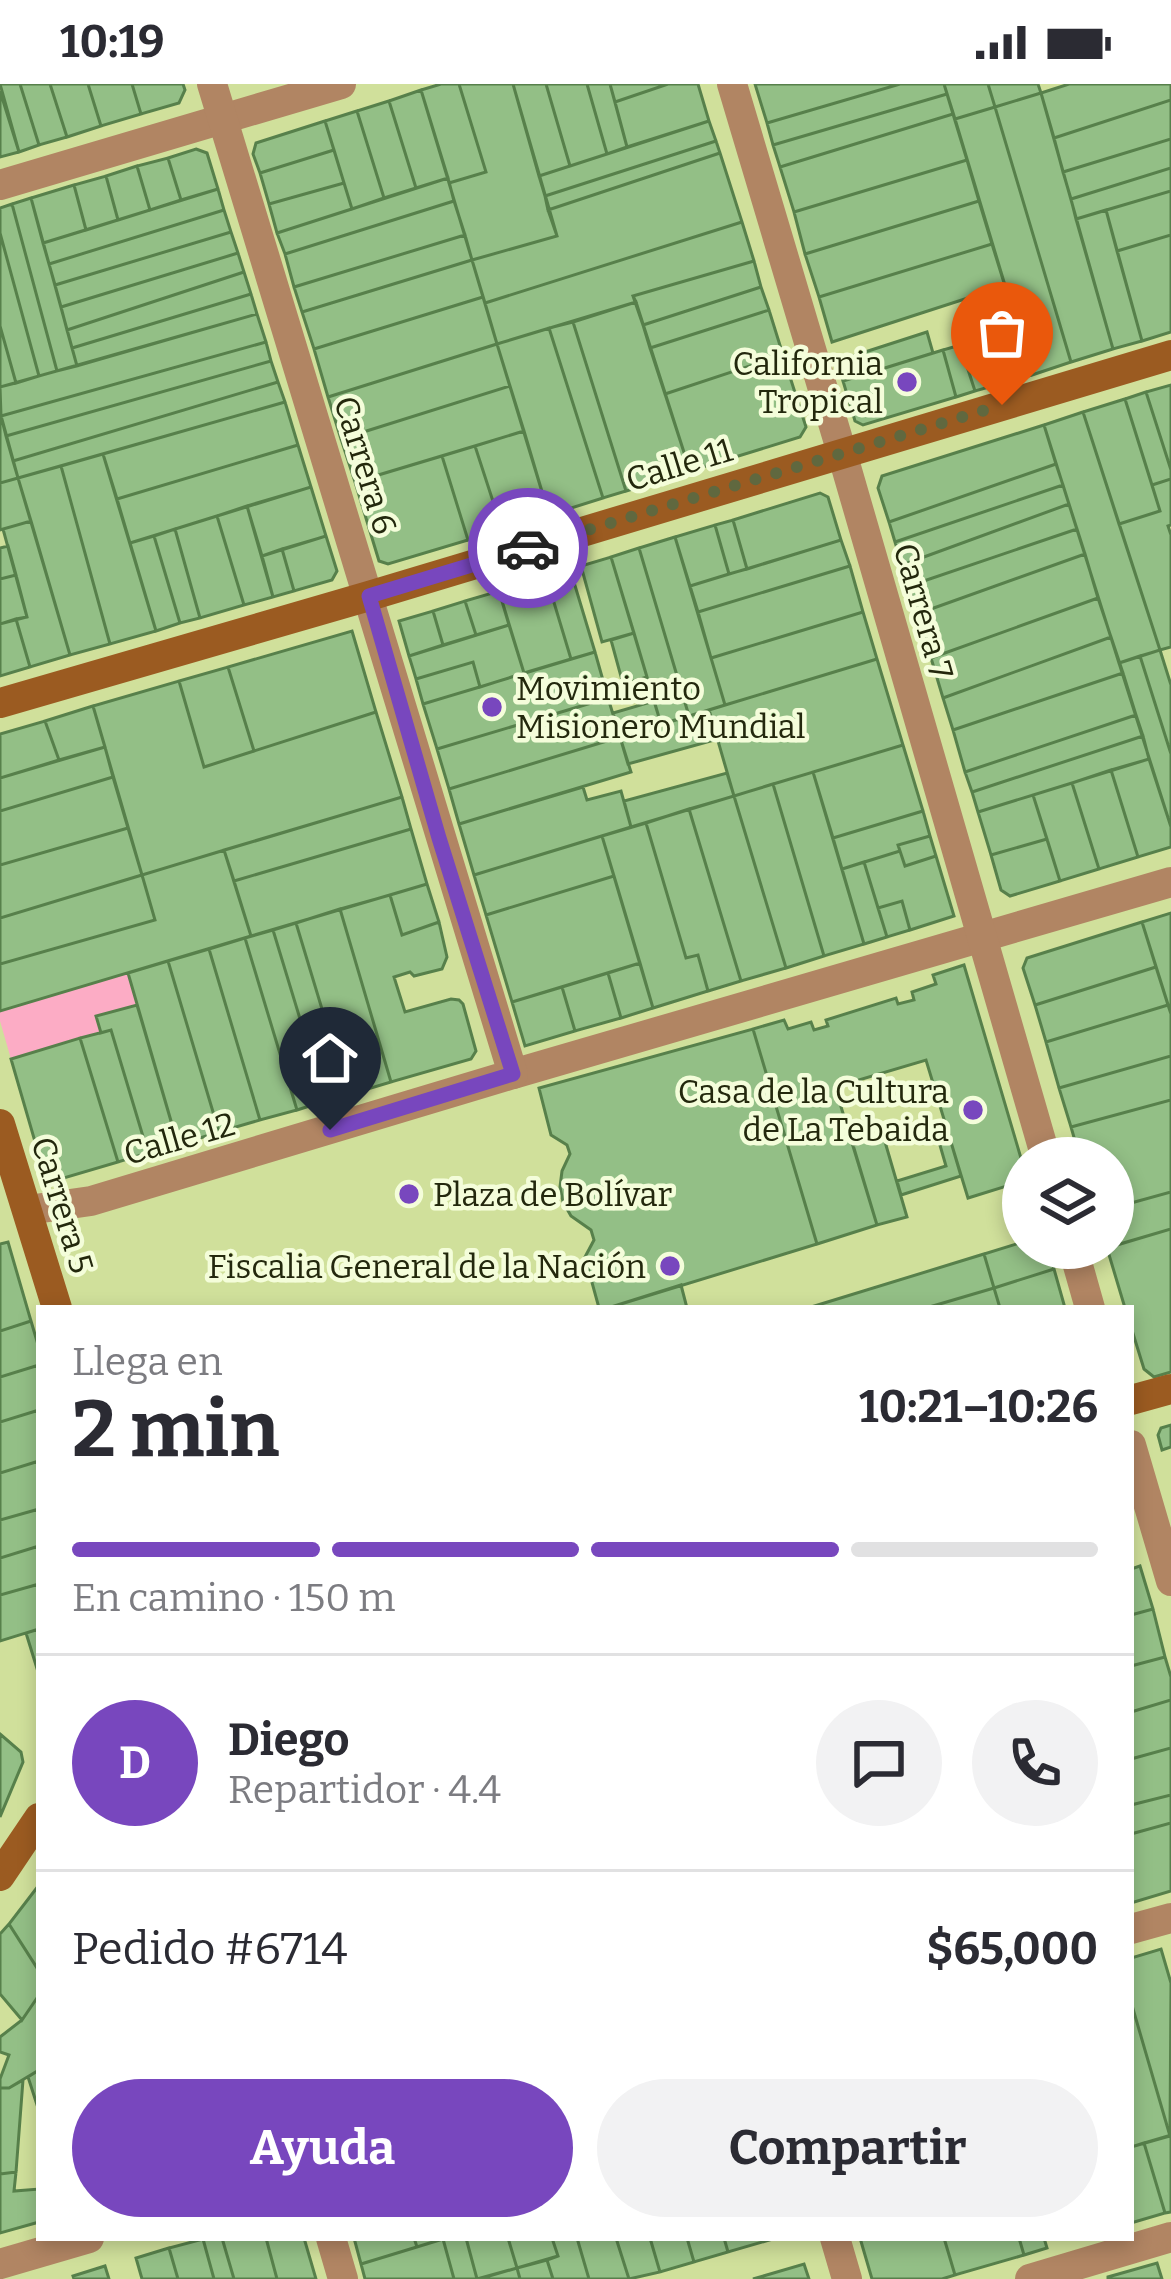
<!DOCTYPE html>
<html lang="es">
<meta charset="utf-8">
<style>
body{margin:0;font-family:Bitter,serif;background:#f2f2f3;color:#2b2b33;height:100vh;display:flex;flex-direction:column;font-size:45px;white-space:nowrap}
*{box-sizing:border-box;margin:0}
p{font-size:39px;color:#7c7c81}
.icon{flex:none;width:66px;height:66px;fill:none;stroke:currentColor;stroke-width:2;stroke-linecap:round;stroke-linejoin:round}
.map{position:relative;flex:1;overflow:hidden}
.side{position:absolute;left:36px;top:1221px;width:1098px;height:936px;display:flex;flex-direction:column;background:#fff;border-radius:0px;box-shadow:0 6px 18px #0003}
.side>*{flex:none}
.fabs{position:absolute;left:1002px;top:1053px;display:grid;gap:24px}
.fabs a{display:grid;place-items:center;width:132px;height:132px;border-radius:50%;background:#fff;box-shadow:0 6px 18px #0003;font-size:60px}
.pin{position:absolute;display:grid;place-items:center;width:102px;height:102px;color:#fff;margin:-123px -51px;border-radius:50% 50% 50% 0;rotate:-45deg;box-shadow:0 0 12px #0007}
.pin .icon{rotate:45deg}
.courier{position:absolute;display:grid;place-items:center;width:120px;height:120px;margin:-60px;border:9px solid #7847be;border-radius:50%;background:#fff;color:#222;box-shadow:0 3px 15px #0007}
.summary em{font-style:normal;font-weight:700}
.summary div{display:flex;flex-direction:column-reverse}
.summary{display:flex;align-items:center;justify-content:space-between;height:204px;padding:0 36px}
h1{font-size:78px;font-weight:700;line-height:90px}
.bar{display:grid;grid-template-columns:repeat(4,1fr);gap:18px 12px;align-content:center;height:144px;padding:0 36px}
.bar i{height:15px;border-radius:9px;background:#e1e1e2}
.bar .on{background:#7847be}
.bar p{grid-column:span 4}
.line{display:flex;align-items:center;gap:30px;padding:0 36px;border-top:3px solid #e1e1e2}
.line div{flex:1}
.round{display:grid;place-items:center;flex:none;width:126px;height:126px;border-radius:63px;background:#f2f2f3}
.primary-button{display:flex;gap:24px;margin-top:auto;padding:24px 36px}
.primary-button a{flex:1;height:138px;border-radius:72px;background:#7847be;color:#fff;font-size:48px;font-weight:700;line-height:138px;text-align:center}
.primary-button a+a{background:#f2f2f3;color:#2b2b33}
.status{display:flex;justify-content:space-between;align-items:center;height:84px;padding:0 60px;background:#fff;direction:ltr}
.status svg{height:33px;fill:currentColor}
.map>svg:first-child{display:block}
.green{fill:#fcacc5}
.building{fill:#93bf86;stroke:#57804b;stroke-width:3}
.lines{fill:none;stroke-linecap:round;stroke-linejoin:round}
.pedestrian{stroke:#b18563;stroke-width:30}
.minor{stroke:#b18563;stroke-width:30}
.tertiary{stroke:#b18563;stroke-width:30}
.secondary{stroke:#9b5b21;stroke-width:30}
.done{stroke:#60683f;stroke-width:12;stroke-dasharray:0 21.6}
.route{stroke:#7847be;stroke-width:15}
.poi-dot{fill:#7847be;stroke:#f4fdda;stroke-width:4.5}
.labels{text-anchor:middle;stroke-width:9;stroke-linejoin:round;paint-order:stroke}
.poi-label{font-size:33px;fill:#23280d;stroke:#f4fdda;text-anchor:end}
.street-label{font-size:33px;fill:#23280d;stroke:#f4fdda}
</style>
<div class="status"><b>10:19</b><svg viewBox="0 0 49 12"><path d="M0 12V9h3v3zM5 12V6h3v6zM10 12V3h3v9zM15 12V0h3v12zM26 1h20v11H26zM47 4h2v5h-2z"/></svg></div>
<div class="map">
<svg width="1171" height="2195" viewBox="0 0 1171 2195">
<rect width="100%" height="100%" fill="#d0e09b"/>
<path class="green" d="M128,889L137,921L97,932L101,949L11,975L0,937V927Z"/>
<path class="building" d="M0,0H20L39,61L19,68Z
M20,0H50L67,53L39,61Z
M50,0H88L101,42L67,53Z
M88,0H132L141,30L101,42Z
M132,0H183L185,6L179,19L141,30Z
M441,0H459L486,88L449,99L421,6Z
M459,0H513L557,152L472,176L449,99L486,88Z
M513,0H546L570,82L539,92Z
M546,0H587L607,70L570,82Z
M587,0H610L627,63L607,70Z
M610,0H668L615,18Z
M668,0H698L709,37L627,63L615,18Z
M755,0H900L767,39Z
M900,0H944L947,10L773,61L767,39Z
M944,0H988L995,23L955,35Z
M988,0H1038L1041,9L995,23Z
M1069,0H1171V16L1054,54L1041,9Z
M421,6L448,94L416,104L389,17Z
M0,7L19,68L0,73Z
M1041,9L1113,265L1071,278L995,23Z
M947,10L953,30L780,83L773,61Z
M1171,16V55L1063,88L1054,54Z
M389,17L416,104L384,114L357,27Z
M995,23L1071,278L1032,291L955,35Z
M357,27L384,114L352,125L325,37Z
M953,30L967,76L794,128L780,83Z
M325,37L334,66L260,89L253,70L256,59Z
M709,37L716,57L545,112L539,92Z
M1171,55V84L1071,115L1063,88Z
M716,57L720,69L548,126L545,112Z
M196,65L207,69L218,105L181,116L168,74Z
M334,66L344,99L269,120L260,89Z
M720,69L742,138L485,219L472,176L557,152L548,126Z
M168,74L181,116L150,126L137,82Z
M967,76L979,117L805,170L794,128Z
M137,82L150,126L118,136L106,92Z
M1171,84V107L1076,135L1071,115Z
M106,92L118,136L86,146L74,101Z
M448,94L454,117L285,170L277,149Z
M344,99L352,125L277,149L269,120Z
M74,101L86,146L43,159L31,114Z
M218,105L224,126L49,180L43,159Z
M1171,107V151L1117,167L1106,126Z
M31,114L77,282L57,287L12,120Z
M454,117L465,151L294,203L285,170Z
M979,117L992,160L819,213L805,170Z
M12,120L57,287L39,292L0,149V124Z
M224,126L231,148L55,201L49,180Z
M1106,126L1142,257L1113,265L1076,135Z
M742,138L754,177L633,212L636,218L497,260L485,219Z
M231,148L238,169L61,223L55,201Z
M0,149L39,292L16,299L0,242Z
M465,151L472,176L302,228L294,203Z
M1171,151V248L1142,257L1117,167Z
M992,160L1005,202L832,258L819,213Z
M238,169L244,188L67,246L61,223Z
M472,176L483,213L314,265L302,228Z
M754,177L761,203L643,241L633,212Z
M244,188L251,210L72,264L67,246Z
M761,203L769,226L650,264L643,241Z
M251,210L257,230L77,282L72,264Z
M483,213L497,260L328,313L314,265Z
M636,218L690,387L626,407L573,238Z
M769,226L783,271L665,310L650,264Z
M257,230L266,258L1,332L0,303Z
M573,238L626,407L603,414L549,244Z
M0,242L16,299L0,303Z
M1017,243L1032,291L975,307L960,261Z
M549,244L603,414L549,431L497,260Z
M927,248L933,269L843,297L837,277Z
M266,258L271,277L6,352L1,332Z
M497,260L510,302L341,355L328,313Z
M960,261L975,307L956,313L943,266Z
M943,266L956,313L863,341L855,337L843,297Z
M783,271L806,343L800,353L690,387L665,310Z
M271,277L278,298L13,377L6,352Z
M278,298L285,318L18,394L13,377Z
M1171,301V386L1146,308Z
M510,302L524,347L355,398L341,355Z
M1146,308L1171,386V395L1152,401L1125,315Z
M1125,315L1160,427L1119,440L1083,328Z
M285,318L298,361L117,415L103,370Z
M0,328L18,394L0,399Z
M1083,328L1160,566L1119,579L1044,341Z
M1044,341L1056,380L889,438L878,404L882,392Z
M524,347L549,431L502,445L475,362Z
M298,361L311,403L130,459L117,415Z
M475,362L502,445L468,456L442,372Z
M103,370L156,547L110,560L61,382Z
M442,372L468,456L388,480L379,477L355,398Z
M1056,380L1063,401L895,458L889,438Z
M61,382L110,560L70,571L18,394Z
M18,394L31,437L0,446V399Z
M1171,395V441L1168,442L1171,451V563L1160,566L1119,440L1160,427L1152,401Z
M1063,401L1069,420L902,481L895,458Z
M311,403L326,452L262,472L247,422Z
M820,409L828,413L841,456L747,485L733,436Z
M1069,420L1077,445L909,502L902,481Z
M247,422L273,513L244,521L217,432Z
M217,432L244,521L200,534L175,445Z
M733,436L747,485L729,490L715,441Z
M31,437L70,571L30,583L16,535L27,533L3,445Z
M715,441L729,490L690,502L675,453Z
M175,445L200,534L180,539L154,452Z
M1077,445L1085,470L917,530L909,502Z
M154,452L180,539L156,547L130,459Z
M326,452L337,487L332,496L294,507L282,465Z
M675,453L725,621L689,632L639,464Z
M841,456L850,482L698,528L690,502Z
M8,462L16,491L0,495V464Z
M639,464L689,632L661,640L611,473Z
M282,465L294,507L273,513L262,472Z
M1085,470L1098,514L931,574L917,530Z
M611,473L634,549L602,558L581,482Z
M850,482L863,528L711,574L698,528Z
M570,485L595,568L571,575L546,492Z
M16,491L27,533L0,540V495Z
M546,492L571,575L524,589L499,507Z
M499,507L509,541L476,551L465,517Z
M1098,514L1111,553L943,614L931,574Z
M465,517L476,551L443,561L433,527Z
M433,527L443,561L409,572L399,537Z
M863,528L877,575L725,621L711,574Z
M16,535L30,583L0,592V540Z
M509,541L524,589L480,603L473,578L416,595L409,572Z
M352,547L376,628L254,667L228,583Z
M634,549L647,593L623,600L611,556Z
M1111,553L1123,589L953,646L943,614Z
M1160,566L1171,601V670L1140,572Z
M595,568L608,614L437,665L423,620Z
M1140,572L1171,670V743L1119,579Z
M877,575L903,661L734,712L709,626Z
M473,578L480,603L423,620L416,595Z
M228,583L254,667L204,683L179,597Z
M1123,589L1136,631L965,688L953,646Z
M179,597L204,683L376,628L402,713L142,791L93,622Z
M608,614L620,653L449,705L437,665Z
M654,617L661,640L620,653L613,629Z
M93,622L105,663L59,676L45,637Z
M709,626L718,655L628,680L620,653Z
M1136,631L1143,652L972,708L965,688Z
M45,637L59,676L0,694V650Z
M1143,652L1149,675L978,728L972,708Z
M620,653L631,688L459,740L449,705Z
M903,661L923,727L833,754L813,688Z
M105,663L113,693L0,727V694Z
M1149,675L1171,743V763L1138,773L1111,686Z
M1111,686L1138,773L1099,785L1072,699Z
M813,688L864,860L824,872L773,700Z
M727,689L734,712L631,743L624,717Z
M113,693L128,744L0,781V727Z
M1072,699L1099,785L1060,797L1033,711Z
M773,700L824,872L786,884L734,712Z
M583,703L587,716L621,707L631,743L474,791L459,740Z
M1033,711L1047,755L991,771L978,728Z
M734,712L786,884L741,897L689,725Z
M402,713L411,745L234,797L224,766Z
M689,725L741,897L708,907L698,871L686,874L646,739Z
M923,727L930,752L898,761L900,767L842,785L833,754Z
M646,739L686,874L698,871L708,907L653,924L602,752Z
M128,744L142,791L0,834V781Z
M411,745L427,800L251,852L234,797Z
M602,752L614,792L486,831L474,791Z
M930,752L936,772L905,782L898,761Z
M1047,755L1060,797L1010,812L1001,806L991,771Z
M224,766L251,852L0,927V880L155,836L142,791Z
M900,767L905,782L936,772L954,832L910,846L902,817L878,824L864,778Z
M864,778L887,853L864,860L842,785Z
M142,791L155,836L0,880V834Z
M614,792L640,879L512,918L486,831Z
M427,800L439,838L402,851L390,811Z
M390,811L402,851L439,838L447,873L442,885L414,892L410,888L394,893L405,928L451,915L459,916L463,920L476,967L471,975L391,998L340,825Z
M902,817L910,846L887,853L878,824Z
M340,825L391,998L348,1011L296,839Z
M1171,829V930L1142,838Z
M1142,838L1156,883L1035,921L1023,884L1027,874Z
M296,839L348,1011L325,1017L273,846Z
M273,846L325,1017L297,1026L245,854Z
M245,854L297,1026L260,1036L209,865Z
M209,865L260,1036L219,1048L168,877Z
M168,877L219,1048L178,1061L128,889Z
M640,879L653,924L621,934L608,889Z
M964,881L1023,1081V1097L968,1114L926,976L835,1003L877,1141L817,1160L753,945L784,936L788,945L811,938L814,946L828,942L826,936L896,914L898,920L914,916L912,908L936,900L933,891Z
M1156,883L1168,921L1046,958L1035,921Z
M608,889L621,934L575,947L562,903Z
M562,903L575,947L525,962L512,918Z
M137,921L178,1061L148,1069L111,946L101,949L96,932Z
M1168,921L1171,930V972L1059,1004L1046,958Z
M753,945L817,1160L608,1224H599L585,1173L594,1156L591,1146L571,1132L563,1118L560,1103L562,1087L570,1070L567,1061L551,1051L539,1004Z
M111,946L148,1069L118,1078L80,954Z
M80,954L118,1078L47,1099L11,975Z
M1171,972V1016L1071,1043L1059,1004Z
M1171,1016V1108L1113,1124V1074H1080L1071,1043Z
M948,1048L961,1092L901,1111L897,1097L946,1082L937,1051Z
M883,1051L907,1133L877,1141L853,1061Z
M1171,1108V1145L1113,1162V1124Z
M1171,1145V1288L1154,1293L1144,1285L1131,1243V1224H1125L1107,1164Z
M8,1158L31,1237L0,1247V1160Z
M1023,1158V1164H1048L1054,1185L994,1204L984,1170Z
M984,1170L994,1204L926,1224H808Z
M1054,1185L1065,1224H1000L994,1204Z
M681,1201L687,1224H608Z
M994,1204L1000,1224H926Z
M31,1237L39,1264V1281L0,1293V1247Z
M39,1281V1326L0,1338V1293Z
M39,1326V1377L0,1389V1338Z
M1171,1341V1363L1162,1366L1158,1351L1161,1344Z
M39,1377V1425L0,1436V1389Z
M39,1425V1462L0,1474V1436Z
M39,1462V1500L0,1511V1474Z
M1140,1482L1153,1525L1131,1531V1485Z
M39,1500V1545L0,1557V1511Z
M1153,1525L1165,1573L1131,1582V1531Z
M39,1545V1591L26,1549Z
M1165,1573L1171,1593V1616L1131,1628V1582Z
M1171,1616V1664L1131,1675V1628Z
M0,1650L21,1668L23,1678L0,1733Z
M1171,1664V1711L1131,1721V1675Z
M1171,1711V1739L1131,1750V1721Z
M1171,1739V1807L1131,1819V1750Z
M39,1801V1887L9,1840Z
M9,1840L39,1887V1911L22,1936L0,1910V1850Z
M1161,1865L1171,1899L1170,2052L1131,1918V1874Z
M39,1911V1986L9,2004H0V1995L9,1971L0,1968V1953L22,1936Z
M1131,1918L1170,2052L1131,2063Z
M39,1986V2027L28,1993Z
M23,1996L16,2088L0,2090V2004H9Z
M1171,2051V2128L1165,2129L1144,2059Z
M1144,2059L1165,2129L1131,2139V2063Z
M16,2088L14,2107L39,2105V2138L0,2149V2090Z
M222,2154L234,2195H214L203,2155Z
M222,2154H266L277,2195H234Z
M266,2154H304L316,2195H277Z
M354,2154H414L417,2163L361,2180Z
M414,2154H466L477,2195H454L443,2155L417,2163Z
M466,2154H508L517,2184L477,2195Z
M508,2154H552L558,2172L517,2184Z
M552,2154H577L589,2195H553L547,2176L558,2172Z
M577,2154H616L629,2195H589Z
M616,2154H650L660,2188L629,2195Z
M650,2154H687L694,2178L660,2188Z
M687,2154H724L728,2168L694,2178Z
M724,2154H776L728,2168Z
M860,2154H944L955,2191L942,2195H872Z
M944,2154H1019L1024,2171L955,2191Z
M1019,2154H1044L1047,2164L1024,2171Z
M203,2155L214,2195H178L169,2164Z
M443,2155L454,2195H365L361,2180Z
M169,2164L178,2195H142L136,2174Z
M547,2176L553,2195H520L517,2184Z
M1157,2179L1162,2195H1108V2193Z
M804,2180L809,2195H753Z
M105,2182L109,2195H74L73,2192Z
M517,2184L520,2195H479Z"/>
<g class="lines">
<path class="pedestrian" d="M513,990L1171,798"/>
<path class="minor" d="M732,0L842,369
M0,101L341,0
M1131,1361L1171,1497
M1131,1845L1171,1834
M331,2154L343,2195
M835,2154L847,2195
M0,2180L89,2154
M1030,2195L1171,2153"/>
<path class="tertiary" d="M842,369L1046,1074
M28,1126L91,1117L513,990L212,0
M1073,1164L1090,1224"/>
<path class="secondary" d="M0,619L369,512L1171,271
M0,1040L57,1224
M1131,1316L1171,1305
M0,1792L39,1734"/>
</g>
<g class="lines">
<path class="done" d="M528,464L1002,321"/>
<path class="route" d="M330,1046L513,990L439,754L369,512L528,464"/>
</g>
<g class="poi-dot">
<circle cx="907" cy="298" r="12"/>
<circle cx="492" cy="623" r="12"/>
<circle cx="973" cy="1026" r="12"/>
<circle cx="409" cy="1110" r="12"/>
<circle cx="670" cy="1182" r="12"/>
</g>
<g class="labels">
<g class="poi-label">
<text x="883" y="291">California<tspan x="883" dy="38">Tropical</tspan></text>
<text x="516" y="616" text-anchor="start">Movimiento<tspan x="516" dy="38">Misionero Mundial</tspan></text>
<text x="949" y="1019">Casa de la Cultura<tspan x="949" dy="38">de La Tebaida</tspan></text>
<text x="433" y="1122" text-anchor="start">Plaza de Bolívar</text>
<text x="646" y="1194">Fiscalia General de la Nación</text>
</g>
<g class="street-label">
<text transform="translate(679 380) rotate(-17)" y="12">Calle 11</text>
<text transform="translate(366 381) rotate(73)" y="12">Carrera 6</text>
<text transform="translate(924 527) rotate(74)" y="12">Carrera 7</text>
<text transform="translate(179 1054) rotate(-16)" y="12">Calle 12</text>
<text transform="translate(63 1121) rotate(73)" y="12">Carrera 5</text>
</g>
</g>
</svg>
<div class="fabs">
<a><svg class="icon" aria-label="layers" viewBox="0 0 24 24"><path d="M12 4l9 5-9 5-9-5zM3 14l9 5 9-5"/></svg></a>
</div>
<div class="pin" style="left:1002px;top:321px;background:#ea580c"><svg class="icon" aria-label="bag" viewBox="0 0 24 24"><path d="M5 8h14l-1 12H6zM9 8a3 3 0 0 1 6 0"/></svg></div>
<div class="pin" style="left:330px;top:1046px;background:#1f2937"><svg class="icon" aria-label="home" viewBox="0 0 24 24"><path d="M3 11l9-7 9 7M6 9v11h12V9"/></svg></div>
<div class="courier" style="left:528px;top:464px"><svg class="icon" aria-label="car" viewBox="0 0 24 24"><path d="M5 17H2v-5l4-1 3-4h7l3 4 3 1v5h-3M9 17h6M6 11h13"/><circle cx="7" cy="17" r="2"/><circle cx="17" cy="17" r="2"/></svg></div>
<section class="side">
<div class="summary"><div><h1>2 min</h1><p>Llega en</p></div><em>10:21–10:26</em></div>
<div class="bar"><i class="on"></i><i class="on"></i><i class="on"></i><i></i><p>En camino · 150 m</p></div>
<div class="line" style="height:216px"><b class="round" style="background:#7847be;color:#fff">D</b><div><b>Diego</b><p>Repartidor · 4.4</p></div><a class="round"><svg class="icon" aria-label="chat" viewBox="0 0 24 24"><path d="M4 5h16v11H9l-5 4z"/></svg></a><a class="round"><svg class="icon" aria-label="phone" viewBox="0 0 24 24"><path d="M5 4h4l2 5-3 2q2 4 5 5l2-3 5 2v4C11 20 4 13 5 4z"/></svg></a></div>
<div class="line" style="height:156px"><div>Pedido #6714</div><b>$65,000</b></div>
<div class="primary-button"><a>Ayuda</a><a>Compartir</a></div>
</section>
</div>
